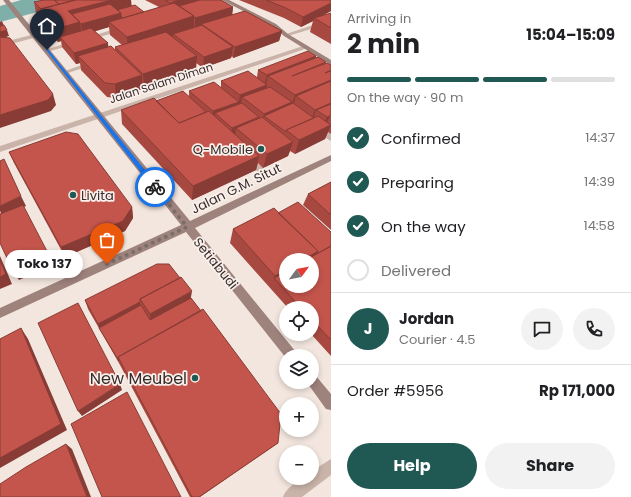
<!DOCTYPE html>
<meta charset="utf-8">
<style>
body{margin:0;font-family:Poppins,sans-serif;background:#f2f2f2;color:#202124;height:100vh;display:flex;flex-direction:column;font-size:15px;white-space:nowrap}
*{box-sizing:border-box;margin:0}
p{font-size:13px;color:#757577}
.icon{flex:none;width:22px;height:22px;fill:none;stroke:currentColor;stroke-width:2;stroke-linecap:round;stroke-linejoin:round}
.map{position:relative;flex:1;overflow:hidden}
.panel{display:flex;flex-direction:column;background:#fff;width:300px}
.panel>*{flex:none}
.needle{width:26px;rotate:58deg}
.buttons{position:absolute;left:279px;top:253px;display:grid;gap:8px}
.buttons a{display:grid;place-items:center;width:40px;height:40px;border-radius:50%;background:#fff;box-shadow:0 2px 6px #0003;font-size:20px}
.pin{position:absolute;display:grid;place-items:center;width:34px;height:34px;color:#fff;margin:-41px -17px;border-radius:50% 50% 50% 0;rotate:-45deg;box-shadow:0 0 4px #0007}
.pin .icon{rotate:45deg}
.courier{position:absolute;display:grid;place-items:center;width:40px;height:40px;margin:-20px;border:3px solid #1a73e8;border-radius:50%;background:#fff;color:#222;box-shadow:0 1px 5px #0007}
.bubble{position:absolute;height:28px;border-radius:14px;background:#fff;box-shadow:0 2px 6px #0003;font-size:13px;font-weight:700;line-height:28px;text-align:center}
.overview em{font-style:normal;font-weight:700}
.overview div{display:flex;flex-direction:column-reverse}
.overview{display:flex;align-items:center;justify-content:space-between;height:68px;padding:0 16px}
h1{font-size:26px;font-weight:700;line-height:30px}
.bar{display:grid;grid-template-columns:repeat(4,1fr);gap:6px 4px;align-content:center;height:48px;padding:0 16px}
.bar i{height:5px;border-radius:3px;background:#e0e0e0}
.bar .selected{background:#205953}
.bar p{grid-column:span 4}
.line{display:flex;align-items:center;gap:10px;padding:0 16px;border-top:1px solid #e0e0e0}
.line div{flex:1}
.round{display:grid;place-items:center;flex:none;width:42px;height:42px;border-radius:21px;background:#f2f2f2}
ol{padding:0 16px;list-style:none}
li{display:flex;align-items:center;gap:12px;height:44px}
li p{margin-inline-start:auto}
li .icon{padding:4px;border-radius:50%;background:#205953;color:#fff;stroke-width:4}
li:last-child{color:#757577}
li i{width:22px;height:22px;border:2px solid #e0e0e0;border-radius:50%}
.action{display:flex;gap:8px;margin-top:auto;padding:8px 16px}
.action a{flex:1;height:46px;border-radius:24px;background:#205953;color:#fff;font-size:16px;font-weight:700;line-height:46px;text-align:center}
.action a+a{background:#f2f2f2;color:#202124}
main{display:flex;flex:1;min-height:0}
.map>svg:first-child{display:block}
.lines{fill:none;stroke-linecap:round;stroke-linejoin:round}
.river{fill:#7eafa9;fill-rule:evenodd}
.service{fill:#cab4aa;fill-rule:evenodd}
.minor{fill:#cab4aa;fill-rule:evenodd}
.tertiary{fill:#cab4aa;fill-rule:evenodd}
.secondary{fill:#9e827c;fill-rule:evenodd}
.wall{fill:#a84941;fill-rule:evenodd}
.shaded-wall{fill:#883c35}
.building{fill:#c3554c;stroke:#883c35}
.route{fill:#1a73e8}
.done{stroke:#796d69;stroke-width:4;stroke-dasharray:0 7.2}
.poi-dot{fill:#205953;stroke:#faf0eb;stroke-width:1.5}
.labels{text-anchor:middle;stroke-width:3.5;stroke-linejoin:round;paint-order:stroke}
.far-street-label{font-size:11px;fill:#382c2a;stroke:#faf0eb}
.poi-label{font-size:13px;fill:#382c2a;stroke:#faf0eb;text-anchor:end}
.street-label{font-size:13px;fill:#382c2a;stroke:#faf0eb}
.near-poi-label{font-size:16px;fill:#382c2a;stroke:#faf0eb;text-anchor:end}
</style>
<main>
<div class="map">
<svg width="331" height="497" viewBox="0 0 331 497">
<rect width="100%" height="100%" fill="#f2e6de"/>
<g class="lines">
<path class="river" d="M21,0H64L60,6L0,22V6Z"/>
<path class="service" d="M56,16L61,17L27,27L24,25Z"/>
<path class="minor" d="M331,19V23L288,36L283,35Z
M122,27L125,29L124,30L47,52L44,50Z
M35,34L37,35V37L0,47V43Z
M93,61L95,62V64L65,74L62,72Z
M313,126H319L331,134V141L313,130Z
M247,155L264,168L265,170L264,172H258L244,160L243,158L244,156Z"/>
<path class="tertiary" d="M306,45L309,47L308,48L0,152V146Z
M331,459V475L302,497H283C287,486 301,478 312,478V471Z"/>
<path class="secondary" d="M3,0H9L190,221L331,155V161L195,228L296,352L298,356H286V358L186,232L0,318V308L181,225Z
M222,0H229L276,24L288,34L331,60V65L284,36L272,26Z
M312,374L316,376L331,394V410L326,409L308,384L307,382H312Z"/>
</g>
<path class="wall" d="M44,0H131V6L144,12L159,7L145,0H221L233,7L232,14L282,31L279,41L233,58L232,56L231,58L203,68L196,63V70L144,88L142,86V89L116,98L107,97L81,70L80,63L76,64L62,47L61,41L58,42L47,31L44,19H43L36,13L34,2ZM109,27L110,35L122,45L115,47V51L108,47L95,31Z
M239,0H331V11L322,16L331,13V44L310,32L313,21L301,27L284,18Z
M316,56V58L326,63L331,65V134L328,132L325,139L295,154L290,151L288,156L263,168L258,163L256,170L192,200L122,124L121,110L189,97V91L221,87V81L257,77L258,70Z
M9,152L132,207L133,218L125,231L65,257L14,163Z
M331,182V230L303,205L308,194Z
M278,213L331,232V356L311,334H312V308H288L230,243L233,229Z
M191,298L278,443L200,497H190L120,365L88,309L85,300Z"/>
<path class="shaded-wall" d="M104,0H131L132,8L80,22L82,35L60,37L61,41L58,42L55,29L59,4Z
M179,0H208L170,13V3Z
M331,3V11L315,19L314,18L313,21L301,27L303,17Z
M233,7L232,17L201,24V27L195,29V18Z
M41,9H42L44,19H43Z
M121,13L122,24L109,22V27L83,35L81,24Z
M194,16V30L173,34V36L128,50L127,37Z
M2,21L6,31L7,30L9,36L0,39V22Z
M282,31L279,41L233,58L235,47Z
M108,43L109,54L78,56L80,63L76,64L74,53Z
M233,47L231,58L203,68L204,57Z
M197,56L196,70L144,88L143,74Z
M316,56L313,67L268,76L266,85H267L265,96L242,97L241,105L238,106L240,95L264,86L267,75Z
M142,75V89L116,98L115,84Z
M331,80V89L296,96L293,106H291L295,95Z
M53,94L56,105L51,111L0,128V115Z
M239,102L237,113H215L214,122L212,123L213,111Z
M292,102L289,113L264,116L261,125L264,114Z
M331,103V112L316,110L313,120L311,121L315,110Z
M330,116L325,127L322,128L327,117Z
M259,117L256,129L236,128L235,137L230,139L232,128Z
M331,125L325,139L295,154L299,140Z
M293,142L288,156L263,168L267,154Z
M259,156L256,170L192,200L193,186Z
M21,196L26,206L3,217L0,211V206Z
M132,207L133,218L125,231L65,257L61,247Z
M318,251L312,263V260H303Z
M49,255L53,265L19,280L13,271Z
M0,256L12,284L0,289Z
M286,270V278H274L275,276Z
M192,291L190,303L151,325L150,314Z
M140,302L141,311L99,328L98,324Z
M21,328L28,339L67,430L0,468V458Z
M120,384L122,390L82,416L78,411Z
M66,444L72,449L91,497H87Z"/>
<path class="building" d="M44,0H54L59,4L41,9L34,2Z
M55,0H75L59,4Z
M76,0H112L68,11L80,22L55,29L44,18L49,16L41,9Z
M165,0H179L170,3Z
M200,0H221L233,7L195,18L194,17V16L179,6Z
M266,0H331V3L303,17L286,8Z
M174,3L194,16L127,37L109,22Z
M110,4L121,13L81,24L72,14Z
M135,5L144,12L123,18L121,16V13L117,10Z
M245,11L282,31L235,47L201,24Z
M331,13V28L314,18Z
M4,25L7,30L0,32V26Z
M202,25L233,47L204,57L173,34Z
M91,28L108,43L74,53L60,37Z
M166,32L197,56L143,74L115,47Z
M0,37L10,38L53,94L48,100L0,115Z
M111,46L142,75L115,84L105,83L78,56Z
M308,51L316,56L267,75L258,70Z
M318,57L326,62L292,76L327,63L331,65V70L325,73L331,71V80L295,95L268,76Z
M248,71L267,85L240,95L221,81Z
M331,81V103L315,110L296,96Z
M214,82L239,102L213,111L189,91Z
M270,87L292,102L264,114L242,97Z
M183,91L206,112L179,123L156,101Z
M154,98L179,123L209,111L259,156L193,186L121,110Z
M242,103L259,117L232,128L215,113Z
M293,103L314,118L286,130V132L264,116Z
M331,104V114L330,116L327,117L316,110Z
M318,116L331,125L299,140L286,130Z
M262,117L293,142L267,154L236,128Z
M66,132L78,134L132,207L123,221L61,247L9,152Z
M4,159L21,196L0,206V161Z
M331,182V215L308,194Z
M298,202L331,232V246L316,254L318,251L278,213Z
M23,205L49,255L13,271L0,243V214Z
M274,208L318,251L303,260H286V270L275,276L233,229Z
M331,246V340L312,320V308H301L274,278L286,272V286H312V260H306Z
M0,260L6,274L0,277Z
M157,264H169L180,278L140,299V302L98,324L85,300Z
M181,277L192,291L150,314L140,299Z
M191,298L201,311L118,357L119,361L99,328L141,305L150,320Z
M78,303L120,384L78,411L38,323Z
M203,309L281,414L278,443L199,497H192L118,357Z
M21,328L61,424L0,458V339Z
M127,392L181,497H102L71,424Z
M66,444L87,497H0V484L26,467Z"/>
<path class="route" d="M47,48L157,185V188H153L46,50Z"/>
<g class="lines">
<path class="done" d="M107,264L187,227L155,187"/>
</g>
<g class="poi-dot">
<circle cx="261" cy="149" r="4"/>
<circle cx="73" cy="195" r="4"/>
<circle cx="195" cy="378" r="4"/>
</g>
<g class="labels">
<g class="far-street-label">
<text transform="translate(161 83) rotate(-18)" y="4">Jalan Salam Diman</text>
</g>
<g class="poi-label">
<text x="253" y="154">Q-Mobile</text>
<text x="81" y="200" text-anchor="start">Livita</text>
</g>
<g class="street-label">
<text transform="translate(236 188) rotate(-26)" y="5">Jalan G.M. Situt</text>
<text transform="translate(216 263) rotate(51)" y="5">Setiabudi</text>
</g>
<g class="near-poi-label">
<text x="187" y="384">New Meubel</text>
</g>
</g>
</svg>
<div class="buttons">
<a><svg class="needle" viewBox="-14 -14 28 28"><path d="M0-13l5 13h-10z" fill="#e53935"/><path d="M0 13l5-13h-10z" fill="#757577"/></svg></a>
<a><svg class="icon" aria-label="locate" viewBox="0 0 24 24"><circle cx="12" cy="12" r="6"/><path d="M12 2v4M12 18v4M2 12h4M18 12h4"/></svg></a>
<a><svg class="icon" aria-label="layers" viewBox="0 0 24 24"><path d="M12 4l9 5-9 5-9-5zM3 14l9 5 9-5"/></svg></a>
<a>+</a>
<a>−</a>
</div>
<div class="pin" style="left:107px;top:264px;background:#ea580c"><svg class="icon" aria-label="bag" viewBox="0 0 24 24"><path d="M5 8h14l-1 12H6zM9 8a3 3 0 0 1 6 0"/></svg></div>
<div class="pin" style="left:47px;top:50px;background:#1f2937"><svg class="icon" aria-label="home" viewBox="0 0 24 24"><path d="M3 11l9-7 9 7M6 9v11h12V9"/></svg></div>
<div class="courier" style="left:155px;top:187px"><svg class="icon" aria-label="bike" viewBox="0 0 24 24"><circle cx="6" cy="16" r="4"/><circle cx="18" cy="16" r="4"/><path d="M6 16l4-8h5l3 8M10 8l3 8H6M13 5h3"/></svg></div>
<div class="bubble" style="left:5px;top:250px;width:78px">Toko 137</div>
</div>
<section class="panel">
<div class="overview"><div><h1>2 min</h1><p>Arriving in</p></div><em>15:04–15:09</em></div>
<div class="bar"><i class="selected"></i><i class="selected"></i><i class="selected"></i><i></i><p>On the way · 90 m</p></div>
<ol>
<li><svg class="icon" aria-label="check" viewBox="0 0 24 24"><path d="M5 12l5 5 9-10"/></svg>Confirmed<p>14:37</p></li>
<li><svg class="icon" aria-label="check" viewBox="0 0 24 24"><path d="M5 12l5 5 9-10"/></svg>Preparing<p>14:39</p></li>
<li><svg class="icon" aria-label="check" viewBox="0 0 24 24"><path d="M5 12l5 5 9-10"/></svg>On the way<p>14:58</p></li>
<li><i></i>Delivered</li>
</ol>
<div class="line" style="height:72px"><b class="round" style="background:#205953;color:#fff">J</b><div><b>Jordan</b><p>Courier · 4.5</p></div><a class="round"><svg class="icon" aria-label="chat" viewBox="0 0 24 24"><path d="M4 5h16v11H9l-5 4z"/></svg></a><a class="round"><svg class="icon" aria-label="phone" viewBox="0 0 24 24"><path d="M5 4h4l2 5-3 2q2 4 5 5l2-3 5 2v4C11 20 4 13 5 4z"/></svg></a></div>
<div class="line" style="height:52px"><div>Order #5956</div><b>Rp 171,000</b></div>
<div class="action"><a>Help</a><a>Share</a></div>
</section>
</main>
